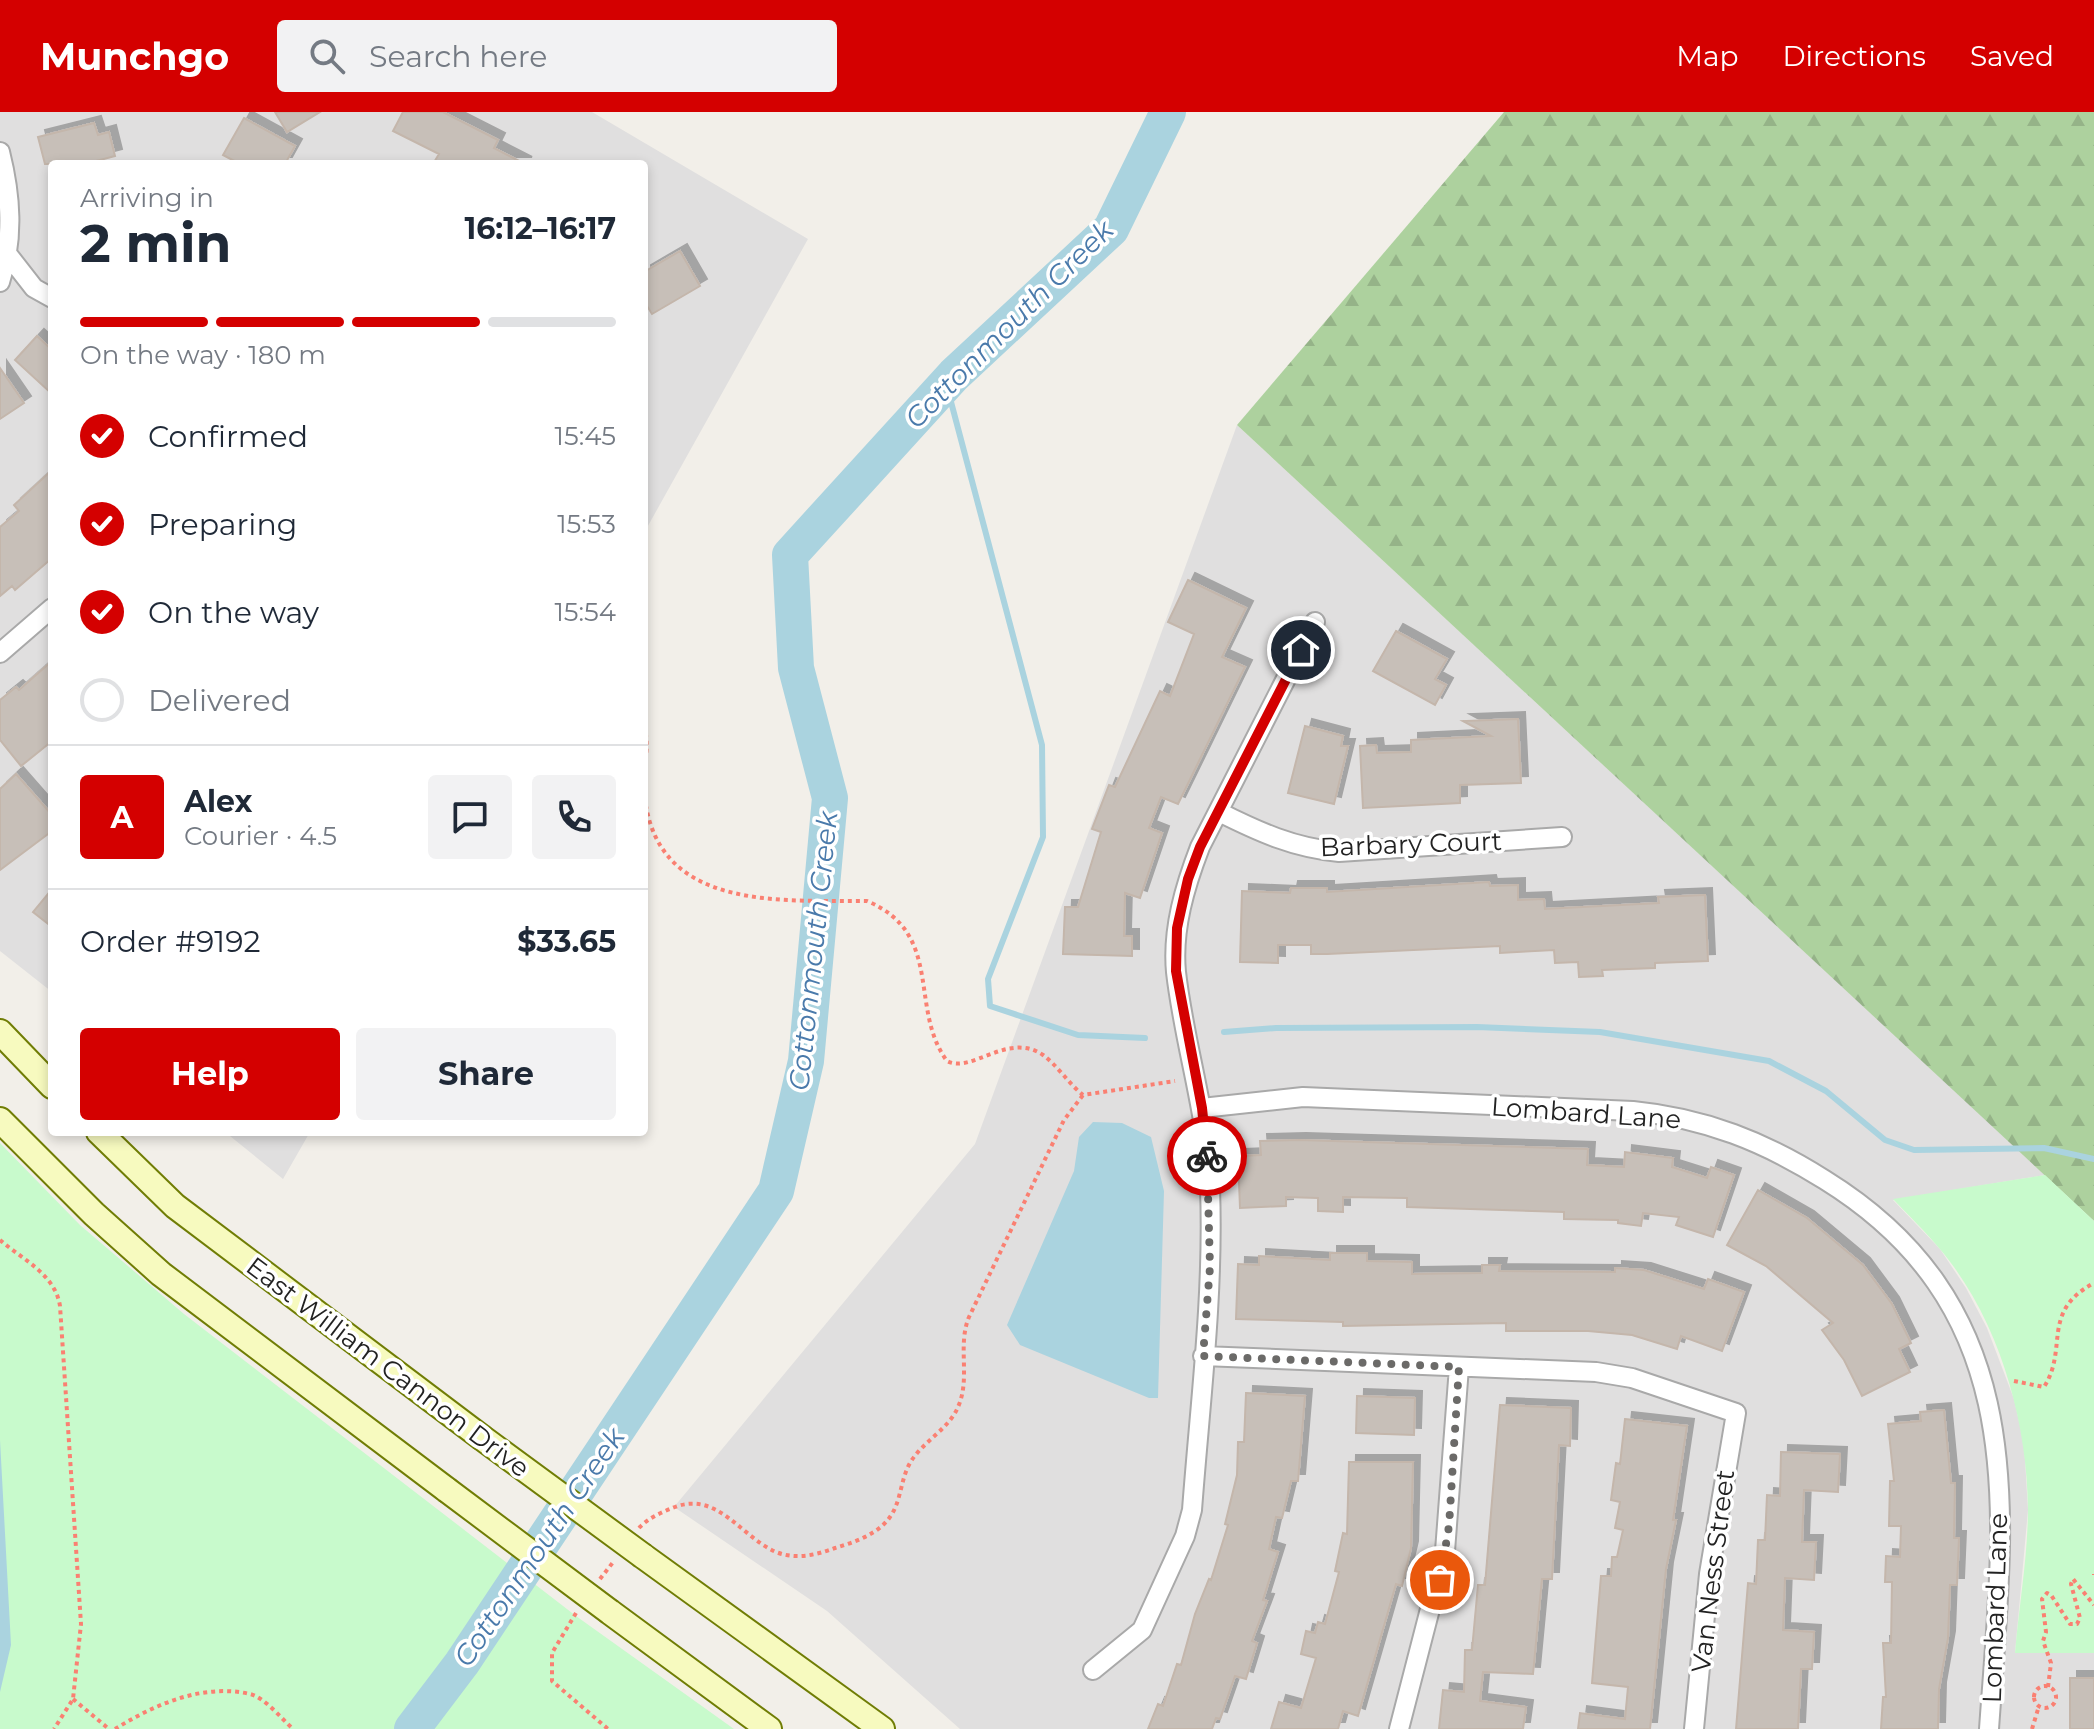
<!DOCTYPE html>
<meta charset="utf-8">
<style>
body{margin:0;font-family:Montserrat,sans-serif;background:#f2f2f3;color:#1f2937;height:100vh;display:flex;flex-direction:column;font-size:30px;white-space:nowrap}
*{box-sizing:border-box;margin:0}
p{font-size:26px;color:#747a83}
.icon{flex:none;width:44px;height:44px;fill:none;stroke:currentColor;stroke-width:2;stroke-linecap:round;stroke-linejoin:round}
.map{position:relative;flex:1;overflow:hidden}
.drawer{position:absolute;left:48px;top:48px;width:600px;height:976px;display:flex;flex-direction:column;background:#fff;border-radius:8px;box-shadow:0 4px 12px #0003}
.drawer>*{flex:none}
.pin{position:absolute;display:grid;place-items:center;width:68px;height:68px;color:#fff;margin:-34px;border:4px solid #fff;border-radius:50%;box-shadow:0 2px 8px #0007}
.courier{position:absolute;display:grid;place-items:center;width:80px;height:80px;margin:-40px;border:6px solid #d40000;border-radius:50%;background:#fff;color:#222;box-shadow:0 2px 10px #0007}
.overview em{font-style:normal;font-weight:700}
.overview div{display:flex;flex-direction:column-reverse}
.overview{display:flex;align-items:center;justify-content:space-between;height:136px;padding:0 32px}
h1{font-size:52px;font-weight:700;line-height:60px}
.bar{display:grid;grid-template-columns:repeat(4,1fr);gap:12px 8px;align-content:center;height:96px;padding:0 32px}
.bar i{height:10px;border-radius:6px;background:#e0e1e3}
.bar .selected{background:#d40000}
.bar p{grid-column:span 4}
.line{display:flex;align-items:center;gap:20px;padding:0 32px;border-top:2px solid #e0e1e3}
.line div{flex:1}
.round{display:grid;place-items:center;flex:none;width:84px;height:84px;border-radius:8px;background:#f2f2f3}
ol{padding:0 32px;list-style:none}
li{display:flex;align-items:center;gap:24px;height:88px}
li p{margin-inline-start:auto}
li .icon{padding:8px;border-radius:50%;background:#d40000;color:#fff;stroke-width:4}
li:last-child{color:#747a83}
li i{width:44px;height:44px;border:4px solid #e0e1e3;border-radius:50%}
.button{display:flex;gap:16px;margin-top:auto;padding:16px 32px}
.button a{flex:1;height:92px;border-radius:8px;background:#d40000;color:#fff;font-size:32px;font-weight:700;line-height:92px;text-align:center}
.button a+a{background:#f2f2f3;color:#1f2937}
header{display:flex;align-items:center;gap:48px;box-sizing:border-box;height:112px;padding:0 40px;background:#d40000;color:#fff}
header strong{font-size:38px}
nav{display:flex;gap:44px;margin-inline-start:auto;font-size:28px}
.search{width:560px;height:72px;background:#f2f2f3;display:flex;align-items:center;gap:20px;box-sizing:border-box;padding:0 28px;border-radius:8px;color:#747a83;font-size:30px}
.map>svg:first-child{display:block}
.residential{fill:#e0dfdf}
.forest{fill:url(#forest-firs)}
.park{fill:#c8facc}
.water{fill:#aad3df}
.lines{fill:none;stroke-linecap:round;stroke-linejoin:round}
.stream{stroke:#aad3df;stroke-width:6}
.river{stroke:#aad3df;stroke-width:36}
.building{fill:#c7bfb8;stroke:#c4b6ab;stroke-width:2;filter:url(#shadow)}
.street-casing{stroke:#a9a9a9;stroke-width:22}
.secondary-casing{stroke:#707d05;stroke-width:28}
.path{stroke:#fa8072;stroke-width:4;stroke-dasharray:4 4;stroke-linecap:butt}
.street{stroke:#fff;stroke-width:18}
.secondary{stroke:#f7fabf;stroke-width:24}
.secondary-bridge-casing{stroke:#707d05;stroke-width:28;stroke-linecap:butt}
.secondary-bridge{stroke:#f7fabf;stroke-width:24}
.done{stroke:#6b6a68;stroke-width:8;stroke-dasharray:0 14.4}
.route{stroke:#d40000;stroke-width:10}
.labels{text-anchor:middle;stroke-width:7;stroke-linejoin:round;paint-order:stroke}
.street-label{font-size:26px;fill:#222;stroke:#fff}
.water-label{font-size:28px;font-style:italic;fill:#4a7aab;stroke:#fff}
</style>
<header>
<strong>Munchgo</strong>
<div class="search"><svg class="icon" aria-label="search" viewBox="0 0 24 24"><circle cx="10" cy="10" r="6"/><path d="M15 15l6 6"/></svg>Search here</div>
<nav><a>Map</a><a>Directions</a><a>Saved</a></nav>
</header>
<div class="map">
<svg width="2094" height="1617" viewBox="0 0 2094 1617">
<defs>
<pattern id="forest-firs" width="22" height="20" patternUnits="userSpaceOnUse" patternTransform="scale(2)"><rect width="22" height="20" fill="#add19e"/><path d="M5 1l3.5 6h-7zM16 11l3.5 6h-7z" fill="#95b388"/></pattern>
<filter id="shadow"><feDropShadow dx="7" dy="-7" stdDeviation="0" flood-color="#0004"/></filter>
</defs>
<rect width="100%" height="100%" fill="#f2efe9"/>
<path class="residential" d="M0,0H592L808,127L644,421V52H52V880L0,839Z
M1237,313L2045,1063L1893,1088L1940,1137L1966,1176L1987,1216L2014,1287L2024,1331L2028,1398L2015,1541H2094V1617H960L827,1499L674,1395L975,1032Z
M225,1020H310L283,1067Z"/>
<path class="forest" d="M1504,0H2094V1109L1237,313Z"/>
<path class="park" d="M0,1031L80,1113L184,1202L576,1504L734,1617H0Z
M2045,1063L2094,1109V1541H2015C2019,1493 2028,1444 2028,1396C2027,1306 1998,1205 1939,1136C1925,1119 1908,1103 1893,1087Z"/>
<path class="water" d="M1093,1010L1122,1011L1151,1025L1164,1079L1158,1286H1149L1020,1233L1007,1213L1074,1059L1079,1025Z
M0,1328L11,1533L0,1580Z"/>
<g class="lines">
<path class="stream" d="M946,271L1042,633L1043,725L988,867L990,894L1078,923L1145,926
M1224,920L1276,916L1477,915L1600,920L1769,949L1826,979L1885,1028L1914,1038L2044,1036L2094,1047"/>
<path class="river" d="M412,1617L462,1551L776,1079L806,949L830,686L796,556L790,443L954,263L1111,117L1168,0"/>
</g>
<path class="building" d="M275,0H320L287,20Z
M403,0H443L498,28L494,36L525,52H433L439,42L393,19Z
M244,6L295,34L285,52H240L223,43Z
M94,11L98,23L109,20L115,44L85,52H45L38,25Z
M680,139L700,174L652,202L644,189V160Z
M37,224L52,238V282L15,248Z
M0,256L24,291L0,307Z
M52,358V446L15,478L12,474L0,484V415L19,399L14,393Z
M1188,468L1246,496L1222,545L1245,555L1178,692L1161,685L1149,716L1162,721L1140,786L1125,781L1124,824H1132V844L1063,842L1065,795H1078L1101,720L1092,717L1109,673L1115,675L1160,579L1170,584L1194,522L1168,510Z
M1396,519L1447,547L1435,567L1446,573L1435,593L1373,559Z
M52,549V629L21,654L0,628V588L16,575L19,578Z
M1518,607L1521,671L1460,673V691L1363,696L1360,634L1376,633L1377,641L1411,640V628L1491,624L1463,609Z
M1305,614L1343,624L1341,634H1348L1334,692L1288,681Z
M16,662L52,703V719L0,758V677Z
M1489,770L1490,774L1518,773V788L1544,787L1545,797L1659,791L1658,785L1705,783L1708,849L1655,851V856L1602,858L1603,864L1579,865L1578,850L1555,851L1554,838L1500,841V834L1327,842H1311V833H1278V851L1240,850L1242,779L1290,781L1291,776H1327V780Z
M52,777V815L33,800Z
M1299,1028L1588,1037L1587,1053L1624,1055L1625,1040L1673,1046L1672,1055L1707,1066L1711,1055L1734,1063L1713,1125L1676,1113L1679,1105L1643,1101L1641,1114L1618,1111V1108L1564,1107V1100L1407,1095V1086L1343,1085V1100L1318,1099V1086L1286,1085V1094L1240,1096L1238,1044L1261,1043L1260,1029Z
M1758,1078L1807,1106L1863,1153L1892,1192L1911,1231L1899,1237L1910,1260L1862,1284L1844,1248L1822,1218L1833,1211L1766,1154L1727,1133Z
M1330,1141H1367V1149L1412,1150V1162L1482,1161V1153H1500L1499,1159L1615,1160V1156L1644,1158L1704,1177L1708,1167L1744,1180L1722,1239L1681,1224L1677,1237L1632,1223L1588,1219H1506V1211L1343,1214V1210L1236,1207L1238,1152L1259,1153V1144L1330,1148Z
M1246,1281L1305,1284L1298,1369H1291L1282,1406L1276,1405L1269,1437L1278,1440L1263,1488L1267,1489L1252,1529L1257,1531L1246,1567L1235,1564L1220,1607L1216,1606L1212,1617H1148L1158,1592L1163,1594L1177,1552L1181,1553L1195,1502L1209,1467L1211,1468L1228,1413L1225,1412L1237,1363L1238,1330H1244Z
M1357,1284L1415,1286L1414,1323L1356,1321Z
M1500,1293L1571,1296L1570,1334L1559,1333L1552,1467H1542L1533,1562L1483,1560L1480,1589L1526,1595L1523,1617H1439L1443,1578L1464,1580L1465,1538H1472L1478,1473H1485Z
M1944,1298L1951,1371H1955L1954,1426H1959L1957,1473H1950L1948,1526L1939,1577L1938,1617H1881L1883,1585H1886L1883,1531H1891L1892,1470H1885L1886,1444L1900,1445L1901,1414H1889L1890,1369H1894L1888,1312L1921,1309L1920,1300Z
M1625,1307L1687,1314L1673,1408H1676L1666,1457L1650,1617H1578L1580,1601L1625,1607L1628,1575L1592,1571L1601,1464H1611L1612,1445H1617L1623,1418L1615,1416L1620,1390L1611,1388L1616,1351L1620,1352Z
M1781,1340L1840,1342L1838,1380L1804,1378L1802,1430H1816L1814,1468L1785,1466L1783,1518L1814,1520L1812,1557H1801L1798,1617H1736L1748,1471L1756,1472L1758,1428H1765L1767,1383L1780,1384Z
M1349,1350H1413L1411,1436L1402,1474L1396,1472L1358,1604L1343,1599L1338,1617H1271L1279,1590L1301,1596L1316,1546L1301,1542L1306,1519L1315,1521L1318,1510L1325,1512L1339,1460L1335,1459L1343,1421L1347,1422Z
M2070,1566H2094V1617H2070Z"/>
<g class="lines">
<g class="street-casing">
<path id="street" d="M0,40C11,84 14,126 0,170
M9,144L34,176L52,186
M0,541L52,496
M1219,700C1259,720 1294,736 1339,740L1562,725
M1202,996L1303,985L1633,999C1705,1006 1765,1030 1825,1068C2036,1199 2004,1402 1989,1617
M1203,1244L1596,1260L1632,1266L1736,1301L1709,1462L1694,1617
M1093,1558L1142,1518L1185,1424L1192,1398C1200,1291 1214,1183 1210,1076C1208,1002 1184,932 1176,860C1172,817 1185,774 1200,735L1315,510
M1399,1617L1445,1439L1459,1255"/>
</g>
<g class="secondary-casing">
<path id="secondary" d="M0,920L52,974
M0,1008L94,1102L161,1162L447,1378
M99,1020L175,1094L481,1325
M643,1444L882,1617
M610,1500L769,1617"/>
</g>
<path class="path" d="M644,613C651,637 641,662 645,687C659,800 783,788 867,789C945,822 908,896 947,949C972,962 1008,919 1043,943C1057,953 1069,972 1083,983L1175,969
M0,1128C23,1148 55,1162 60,1194L81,1512L73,1587L54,1617
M2014,1269L2044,1275C2069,1236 2040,1200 2094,1171
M639,1416C648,1406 662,1400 675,1395C718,1379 741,1425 776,1440C796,1448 816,1443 835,1436C852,1431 872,1424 884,1412C902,1395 899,1370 910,1351C922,1330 949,1317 958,1295C971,1266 957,1234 969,1205L1064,1008L1083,983
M2094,1462V1463
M600,1467L614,1449
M576,1501L552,1541V1569L608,1617
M2034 1585a11 11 0 1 1 22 0a11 11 0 1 1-22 0Z
M2048,1575L2051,1551L2043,1529L2046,1520L2042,1487L2047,1481L2051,1483L2070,1512H2077L2080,1506L2071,1472L2073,1467L2094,1493
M73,1587L109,1617
M115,1617C154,1593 202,1571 250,1582C264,1585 282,1607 293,1617
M2032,1617L2039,1594"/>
<use href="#street" class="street"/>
<use href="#secondary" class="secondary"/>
<g class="secondary-bridge-casing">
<path id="secondary-bridge" d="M481,1325L643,1444
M447,1378L610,1500"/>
</g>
<use href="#secondary-bridge" class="secondary-bridge"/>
</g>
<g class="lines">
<path class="done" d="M1207,1044L1210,1155L1203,1244L1459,1255L1449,1414L1440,1468"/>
<path class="route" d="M1207,1044L1202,996L1176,859L1177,816L1188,767L1200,735L1301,538"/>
</g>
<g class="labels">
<g class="street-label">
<text transform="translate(1411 732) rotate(-2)" y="9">Barbary Court</text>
<text transform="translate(1586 1001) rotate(4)" y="9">Lombard Lane</text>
<text transform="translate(388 1255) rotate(37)" y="9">East William Cannon Drive</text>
<text transform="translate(1713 1459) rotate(-83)" y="9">Van Ness Street</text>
<text transform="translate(1995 1496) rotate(-88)" y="9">Lombard Lane</text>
</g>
<g class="water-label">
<text transform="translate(1009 212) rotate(-45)" y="10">Cottonmouth Creek</text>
<text transform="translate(813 839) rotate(-84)" y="10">Cottonmouth Creek</text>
<text transform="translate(539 1435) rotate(-56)" y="10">Cottonmouth Creek</text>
</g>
</g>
</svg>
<div class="pin" style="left:1440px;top:1468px;background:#ea580c"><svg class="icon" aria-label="bag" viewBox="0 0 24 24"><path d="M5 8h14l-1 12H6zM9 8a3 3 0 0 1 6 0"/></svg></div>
<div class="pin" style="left:1301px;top:538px;background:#1f2937"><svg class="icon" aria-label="home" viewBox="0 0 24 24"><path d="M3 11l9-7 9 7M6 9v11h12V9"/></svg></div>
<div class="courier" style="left:1207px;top:1044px"><svg class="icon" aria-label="bike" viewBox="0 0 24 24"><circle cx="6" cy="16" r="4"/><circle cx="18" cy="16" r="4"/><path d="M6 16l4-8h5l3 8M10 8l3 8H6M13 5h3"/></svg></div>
<section class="drawer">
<div class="overview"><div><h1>2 min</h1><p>Arriving in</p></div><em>16:12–16:17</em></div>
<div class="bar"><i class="selected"></i><i class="selected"></i><i class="selected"></i><i></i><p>On the way · 180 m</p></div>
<ol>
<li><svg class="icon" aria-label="check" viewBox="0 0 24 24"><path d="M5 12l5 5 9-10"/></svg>Confirmed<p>15:45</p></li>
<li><svg class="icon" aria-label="check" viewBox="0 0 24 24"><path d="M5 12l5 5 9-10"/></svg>Preparing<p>15:53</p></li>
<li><svg class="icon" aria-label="check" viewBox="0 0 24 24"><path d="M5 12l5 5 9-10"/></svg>On the way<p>15:54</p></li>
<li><i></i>Delivered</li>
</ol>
<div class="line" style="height:144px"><b class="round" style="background:#d40000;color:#fff">A</b><div><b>Alex</b><p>Courier · 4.5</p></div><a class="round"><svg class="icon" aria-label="chat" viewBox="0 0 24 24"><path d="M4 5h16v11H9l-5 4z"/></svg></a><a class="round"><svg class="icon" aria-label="phone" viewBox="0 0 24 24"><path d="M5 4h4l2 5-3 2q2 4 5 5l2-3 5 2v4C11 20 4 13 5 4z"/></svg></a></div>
<div class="line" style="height:104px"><div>Order #9192</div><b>$33.65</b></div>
<div class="button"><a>Help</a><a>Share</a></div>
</section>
</div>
